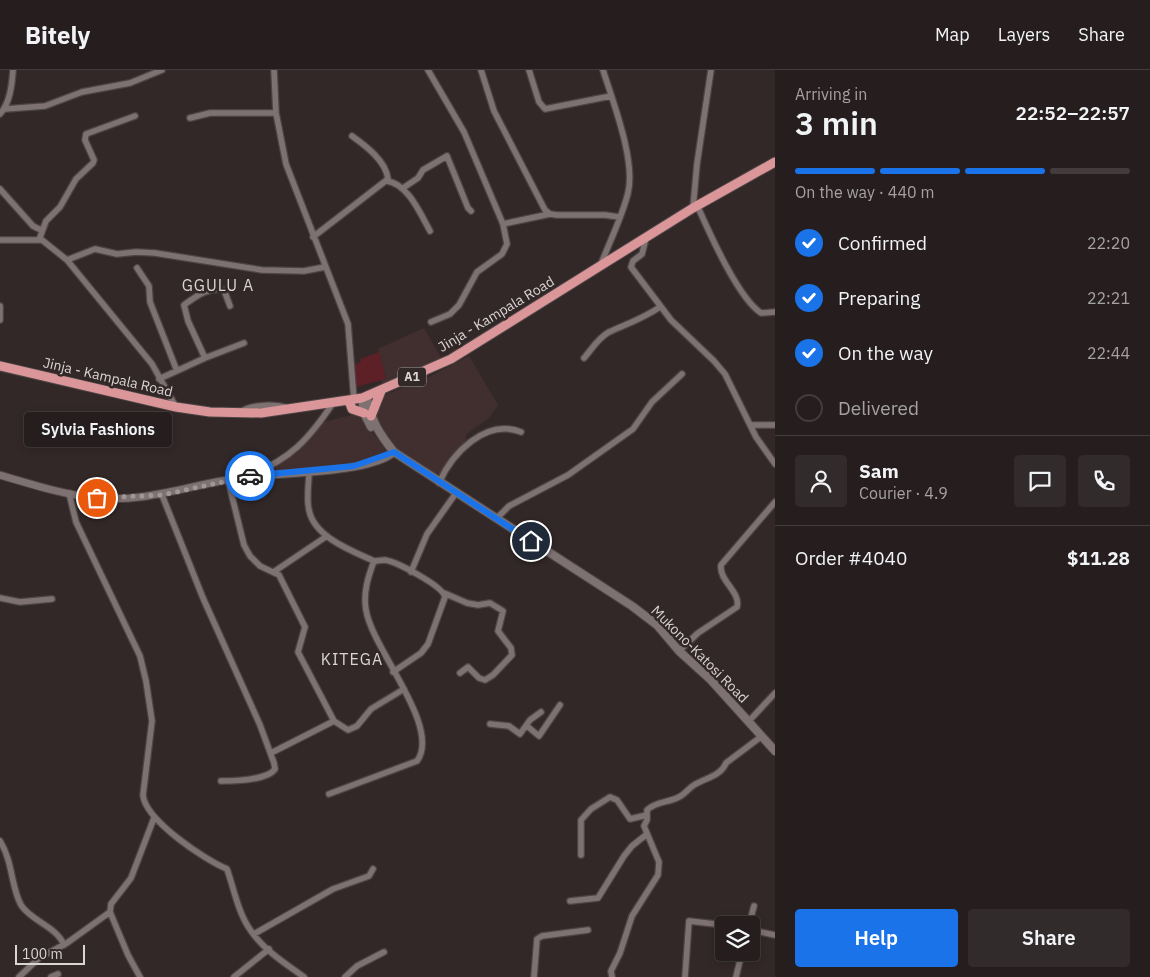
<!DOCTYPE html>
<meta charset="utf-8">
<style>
body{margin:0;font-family:"IBM Plex Sans",sans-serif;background:#322b2b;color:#f1f3f6;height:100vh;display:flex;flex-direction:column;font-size:19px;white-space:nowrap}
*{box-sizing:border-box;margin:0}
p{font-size:16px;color:#a4a2a4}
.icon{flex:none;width:28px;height:28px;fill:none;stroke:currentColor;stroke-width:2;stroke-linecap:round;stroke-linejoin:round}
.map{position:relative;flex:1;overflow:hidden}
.sheet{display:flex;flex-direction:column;background:#261e1e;width:375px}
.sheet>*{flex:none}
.fabs{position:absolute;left:715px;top:846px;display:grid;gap:10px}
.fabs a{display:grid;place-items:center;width:45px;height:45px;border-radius:5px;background:#261e1e;box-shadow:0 2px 8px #0003,0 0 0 1px #423c3c;font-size:25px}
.scale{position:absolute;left:15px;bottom:12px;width:70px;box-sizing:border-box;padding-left:5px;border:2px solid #dbd4d4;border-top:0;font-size:14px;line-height:18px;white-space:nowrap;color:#dbd4d4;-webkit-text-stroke:4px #332828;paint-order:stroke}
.pin{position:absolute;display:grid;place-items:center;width:42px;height:42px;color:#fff;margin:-21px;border:2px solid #fff;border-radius:50%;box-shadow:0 1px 5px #0007}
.courier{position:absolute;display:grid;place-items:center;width:50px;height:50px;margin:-25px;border:4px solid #1a73e8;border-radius:50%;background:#fff;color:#222;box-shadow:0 1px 6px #0007}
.bubble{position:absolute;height:35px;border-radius:5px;background:#261e1e;box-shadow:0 2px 8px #0003,0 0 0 1px #423c3c;font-size:16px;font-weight:600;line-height:35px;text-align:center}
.summary em{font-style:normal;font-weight:600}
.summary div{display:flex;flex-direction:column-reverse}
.summary{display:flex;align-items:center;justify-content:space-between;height:85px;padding:0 20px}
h1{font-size:32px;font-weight:600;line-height:38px}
.bar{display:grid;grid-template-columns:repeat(4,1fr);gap:8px 5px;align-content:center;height:60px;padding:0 20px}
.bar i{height:6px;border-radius:4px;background:#423c3c}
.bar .active{background:#1a73e8}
.bar p{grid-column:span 4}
.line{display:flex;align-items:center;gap:12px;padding:0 20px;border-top:1px solid #423c3c}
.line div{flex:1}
.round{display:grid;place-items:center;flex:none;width:52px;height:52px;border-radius:5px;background:#322b2b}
ol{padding:0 20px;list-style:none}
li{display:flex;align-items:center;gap:15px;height:55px}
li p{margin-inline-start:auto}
li .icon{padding:5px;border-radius:50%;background:#1a73e8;color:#fff;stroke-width:4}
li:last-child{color:#a4a2a4}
li i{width:28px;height:28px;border:2px solid #423c3c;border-radius:50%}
.button{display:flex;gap:10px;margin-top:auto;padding:10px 20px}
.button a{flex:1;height:58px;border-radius:5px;background:#1a73e8;color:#fff;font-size:20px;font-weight:600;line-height:58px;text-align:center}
.button a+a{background:#322b2b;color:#f1f3f6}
header{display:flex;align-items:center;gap:30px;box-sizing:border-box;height:70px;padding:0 25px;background:#261e1e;border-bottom:1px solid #423c3c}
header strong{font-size:24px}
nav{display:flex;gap:28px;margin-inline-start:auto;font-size:18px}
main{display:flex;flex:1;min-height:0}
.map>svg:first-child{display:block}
.built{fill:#412f2f}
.green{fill:#5c2026}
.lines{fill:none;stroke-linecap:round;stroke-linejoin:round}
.minor-casing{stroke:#4d4444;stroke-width:8}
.tertiary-casing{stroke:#4d4444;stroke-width:9}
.secondary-casing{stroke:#4d4444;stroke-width:10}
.trunk-casing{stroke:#4d4444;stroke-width:11}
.minor{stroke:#7e7171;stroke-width:5.5}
.tertiary{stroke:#7e7171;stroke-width:7}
.secondary{stroke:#7e7171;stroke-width:8}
.trunk{stroke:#da9699;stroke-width:9}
.done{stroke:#a09898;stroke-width:5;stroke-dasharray:0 9}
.route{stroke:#1a73e8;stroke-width:6}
.labels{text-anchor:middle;stroke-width:5;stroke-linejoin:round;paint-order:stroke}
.shield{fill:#332828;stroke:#a9a0a0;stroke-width:1}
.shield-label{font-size:12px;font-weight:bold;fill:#dbd4d4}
.street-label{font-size:14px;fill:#dbd4d4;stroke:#332828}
.quarter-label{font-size:16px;letter-spacing:1px;fill:#dbd4d4;stroke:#332828}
</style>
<header>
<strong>Bitely</strong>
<nav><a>Map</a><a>Layers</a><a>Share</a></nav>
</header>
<main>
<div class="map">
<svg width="775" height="907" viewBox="0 0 775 907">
<rect width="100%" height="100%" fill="#332828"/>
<path class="built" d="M424,258L443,291L383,315L381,310L386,308L378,279Z
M469,286L498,335L489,348L469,362L465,367L468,372L434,410L410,394L381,364L369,334L377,328L425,309Z
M360,343L366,355L391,385L351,396L253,405L285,389L320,353Z"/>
<path class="green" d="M379,282L386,309L352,318L350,314V296L361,292L360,289Z"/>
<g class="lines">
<g class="minor-casing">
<path id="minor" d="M274,0L276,43L286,94L348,254L354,330
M428,0L464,62L503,154L507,174L502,184L477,202L459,235L450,244L431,252
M481,0L494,41L545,140L550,144L557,145H605L619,147
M529,0L539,32L545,39L611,26
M5,39L45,36L82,22L130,13L162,0
M0,44C10,33 12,15 13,0
M190,48L210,43H276
M387,111C408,114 420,143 430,161
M403,118L418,108L423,100L447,86L468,138L471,141
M0,119L33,156L41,160
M697,135C709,162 738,228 761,243L775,242
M693,138L697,94L711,0
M503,154L550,144
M313,167L388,109C386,91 366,76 352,66
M646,168L642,184L633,191L631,197L671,250L714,291L725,304L756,367L775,394
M0,170H42L67,190L152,294L176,337
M39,170L46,151L60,137L76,109L93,93L94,90L85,70L86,64L135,46
M67,190L95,179L117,184L136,182L155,183L262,200L304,201L325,197
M601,194C610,171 622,147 628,123C636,91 613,32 603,0
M137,198L149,216L150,232L177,301
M0,236V250
M205,288L244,273
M584,288C592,279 598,268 609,262C627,254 644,248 660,237
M159,309L205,288L188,251L184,235C195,227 209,216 224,220L230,236
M242,341C254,334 275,334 288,338
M751,355H775
M309,402C309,414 306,428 309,440C314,467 352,481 374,491C368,507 363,523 366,540C372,579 442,657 417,691L329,724
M249,405C290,390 309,369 333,333
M228,410L244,475L250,486L260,496L279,505L305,557L298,582L334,651L348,660L357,656L371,639L404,619
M439,413C452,383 486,348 521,362
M69,423L76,452L140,586L146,611L152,651L143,725C145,750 205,790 227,799C234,819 238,843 251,861C264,880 286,894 304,907
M162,425L203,528L260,655L274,693L275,699C268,710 234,711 221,711
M497,448L509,436L568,405L633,359L652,332L682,304
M374,491C377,491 382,490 385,490C397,492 443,516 445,527L428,574L421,583L393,602
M275,501L327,466
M411,502L427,464L456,423
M444,523L467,533L478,535L490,533L503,541L498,561L511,578L512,585L493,605L485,610L479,608L468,597L460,603
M0,528L20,532L52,529
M679,581L698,563L737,537C741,522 719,511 721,495L775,432
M749,651L775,623
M490,654L509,656L520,664L530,650L541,642
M527,656L539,666L560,635
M271,683L334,651
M0,771C13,792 11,817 21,835C31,851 56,856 64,875
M581,785V750L591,739L610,727L617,730L630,749L647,745
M570,831L598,828L624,786L632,776L647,764
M110,842L128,885L140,907
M749,855L754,836
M751,860L775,865
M254,864L333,819L369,806L373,799
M19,907L39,888L67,873L110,842L111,834L131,808L154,748
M51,907L58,904
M234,907L269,879
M345,907L357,896L384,882
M534,907L537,869L542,866L588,860
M612,907L611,901L620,883L632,846L658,805L659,792L644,756L647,750V740C657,731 668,733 679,727C685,724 689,718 694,715C705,708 721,706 726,693L762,666
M685,907L689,851L724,855
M736,907L742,882"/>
</g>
<g class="tertiary-casing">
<path id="tertiary" d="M0,405C31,414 64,425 96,428C148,433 195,413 246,407C277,403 373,403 394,382"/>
</g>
<g class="secondary-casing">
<path id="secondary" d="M367,327C370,349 380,365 394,382L632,536L657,555L679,581L710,609L775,681
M362,328L364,343L371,357"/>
</g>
<g class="trunk-casing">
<path id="trunk" d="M0,296L176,337L210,342L261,343L362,328L451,289L693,138L775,92
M349,331L352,339L364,343
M371,346L381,321"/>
</g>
<use href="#minor" class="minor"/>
<use href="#tertiary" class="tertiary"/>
<use href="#secondary" class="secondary"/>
<use href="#trunk" class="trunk"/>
</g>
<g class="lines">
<path class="done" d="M97,428L162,425L250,406"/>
<path class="route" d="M250,406L354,396L394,382L531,471"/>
</g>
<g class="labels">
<rect class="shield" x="398" y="297.5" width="28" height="19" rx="4"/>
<g class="shield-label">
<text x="412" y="311">A1</text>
</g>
<g class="street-label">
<text transform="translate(496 244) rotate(-31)" y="5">Jinja - Kampala Road</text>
<text transform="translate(108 307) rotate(13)" y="5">Jinja - Kampala Road</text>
<text transform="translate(700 584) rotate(45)" y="5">Mukono-Katosi Road</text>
</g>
<g class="quarter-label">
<text x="218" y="221">GGULU A</text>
<text x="352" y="595">KITEGA</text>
</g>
</g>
</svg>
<div class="fabs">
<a><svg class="icon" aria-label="layers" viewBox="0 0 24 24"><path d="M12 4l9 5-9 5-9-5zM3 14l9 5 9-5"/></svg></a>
</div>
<div class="scale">100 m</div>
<div class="pin" style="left:97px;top:428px;background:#ea580c"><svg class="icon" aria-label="bag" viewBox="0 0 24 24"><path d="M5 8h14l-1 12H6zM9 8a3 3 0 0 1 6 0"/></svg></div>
<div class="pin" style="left:531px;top:471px;background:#1f2937"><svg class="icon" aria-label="home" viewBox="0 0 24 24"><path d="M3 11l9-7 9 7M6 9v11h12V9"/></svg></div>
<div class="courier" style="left:250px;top:406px"><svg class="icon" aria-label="car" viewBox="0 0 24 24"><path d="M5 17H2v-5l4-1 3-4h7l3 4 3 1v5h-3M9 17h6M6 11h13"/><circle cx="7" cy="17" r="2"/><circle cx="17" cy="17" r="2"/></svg></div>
<div class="bubble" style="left:24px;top:342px;width:148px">Sylvia Fashions</div>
</div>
<section class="sheet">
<div class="summary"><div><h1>3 min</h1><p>Arriving in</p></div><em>22:52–22:57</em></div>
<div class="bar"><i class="active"></i><i class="active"></i><i class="active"></i><i></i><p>On the way · 440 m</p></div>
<ol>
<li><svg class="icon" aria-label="check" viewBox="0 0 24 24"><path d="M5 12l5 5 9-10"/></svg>Confirmed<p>22:20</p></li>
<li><svg class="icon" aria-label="check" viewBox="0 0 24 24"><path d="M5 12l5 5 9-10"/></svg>Preparing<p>22:21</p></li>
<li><svg class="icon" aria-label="check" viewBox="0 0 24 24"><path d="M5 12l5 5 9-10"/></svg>On the way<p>22:44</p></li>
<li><i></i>Delivered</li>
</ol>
<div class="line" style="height:90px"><a class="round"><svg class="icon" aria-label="person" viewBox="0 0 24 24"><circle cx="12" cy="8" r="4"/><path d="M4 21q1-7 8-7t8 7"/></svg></a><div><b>Sam</b><p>Courier · 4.9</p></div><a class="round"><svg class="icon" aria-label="chat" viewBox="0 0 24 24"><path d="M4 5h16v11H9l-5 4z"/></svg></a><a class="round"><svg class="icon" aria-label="phone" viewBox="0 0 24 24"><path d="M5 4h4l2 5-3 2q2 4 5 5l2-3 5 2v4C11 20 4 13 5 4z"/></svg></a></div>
<div class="line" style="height:65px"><div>Order #4040</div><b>$11.28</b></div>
<div class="button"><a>Help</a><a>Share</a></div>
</section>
</main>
